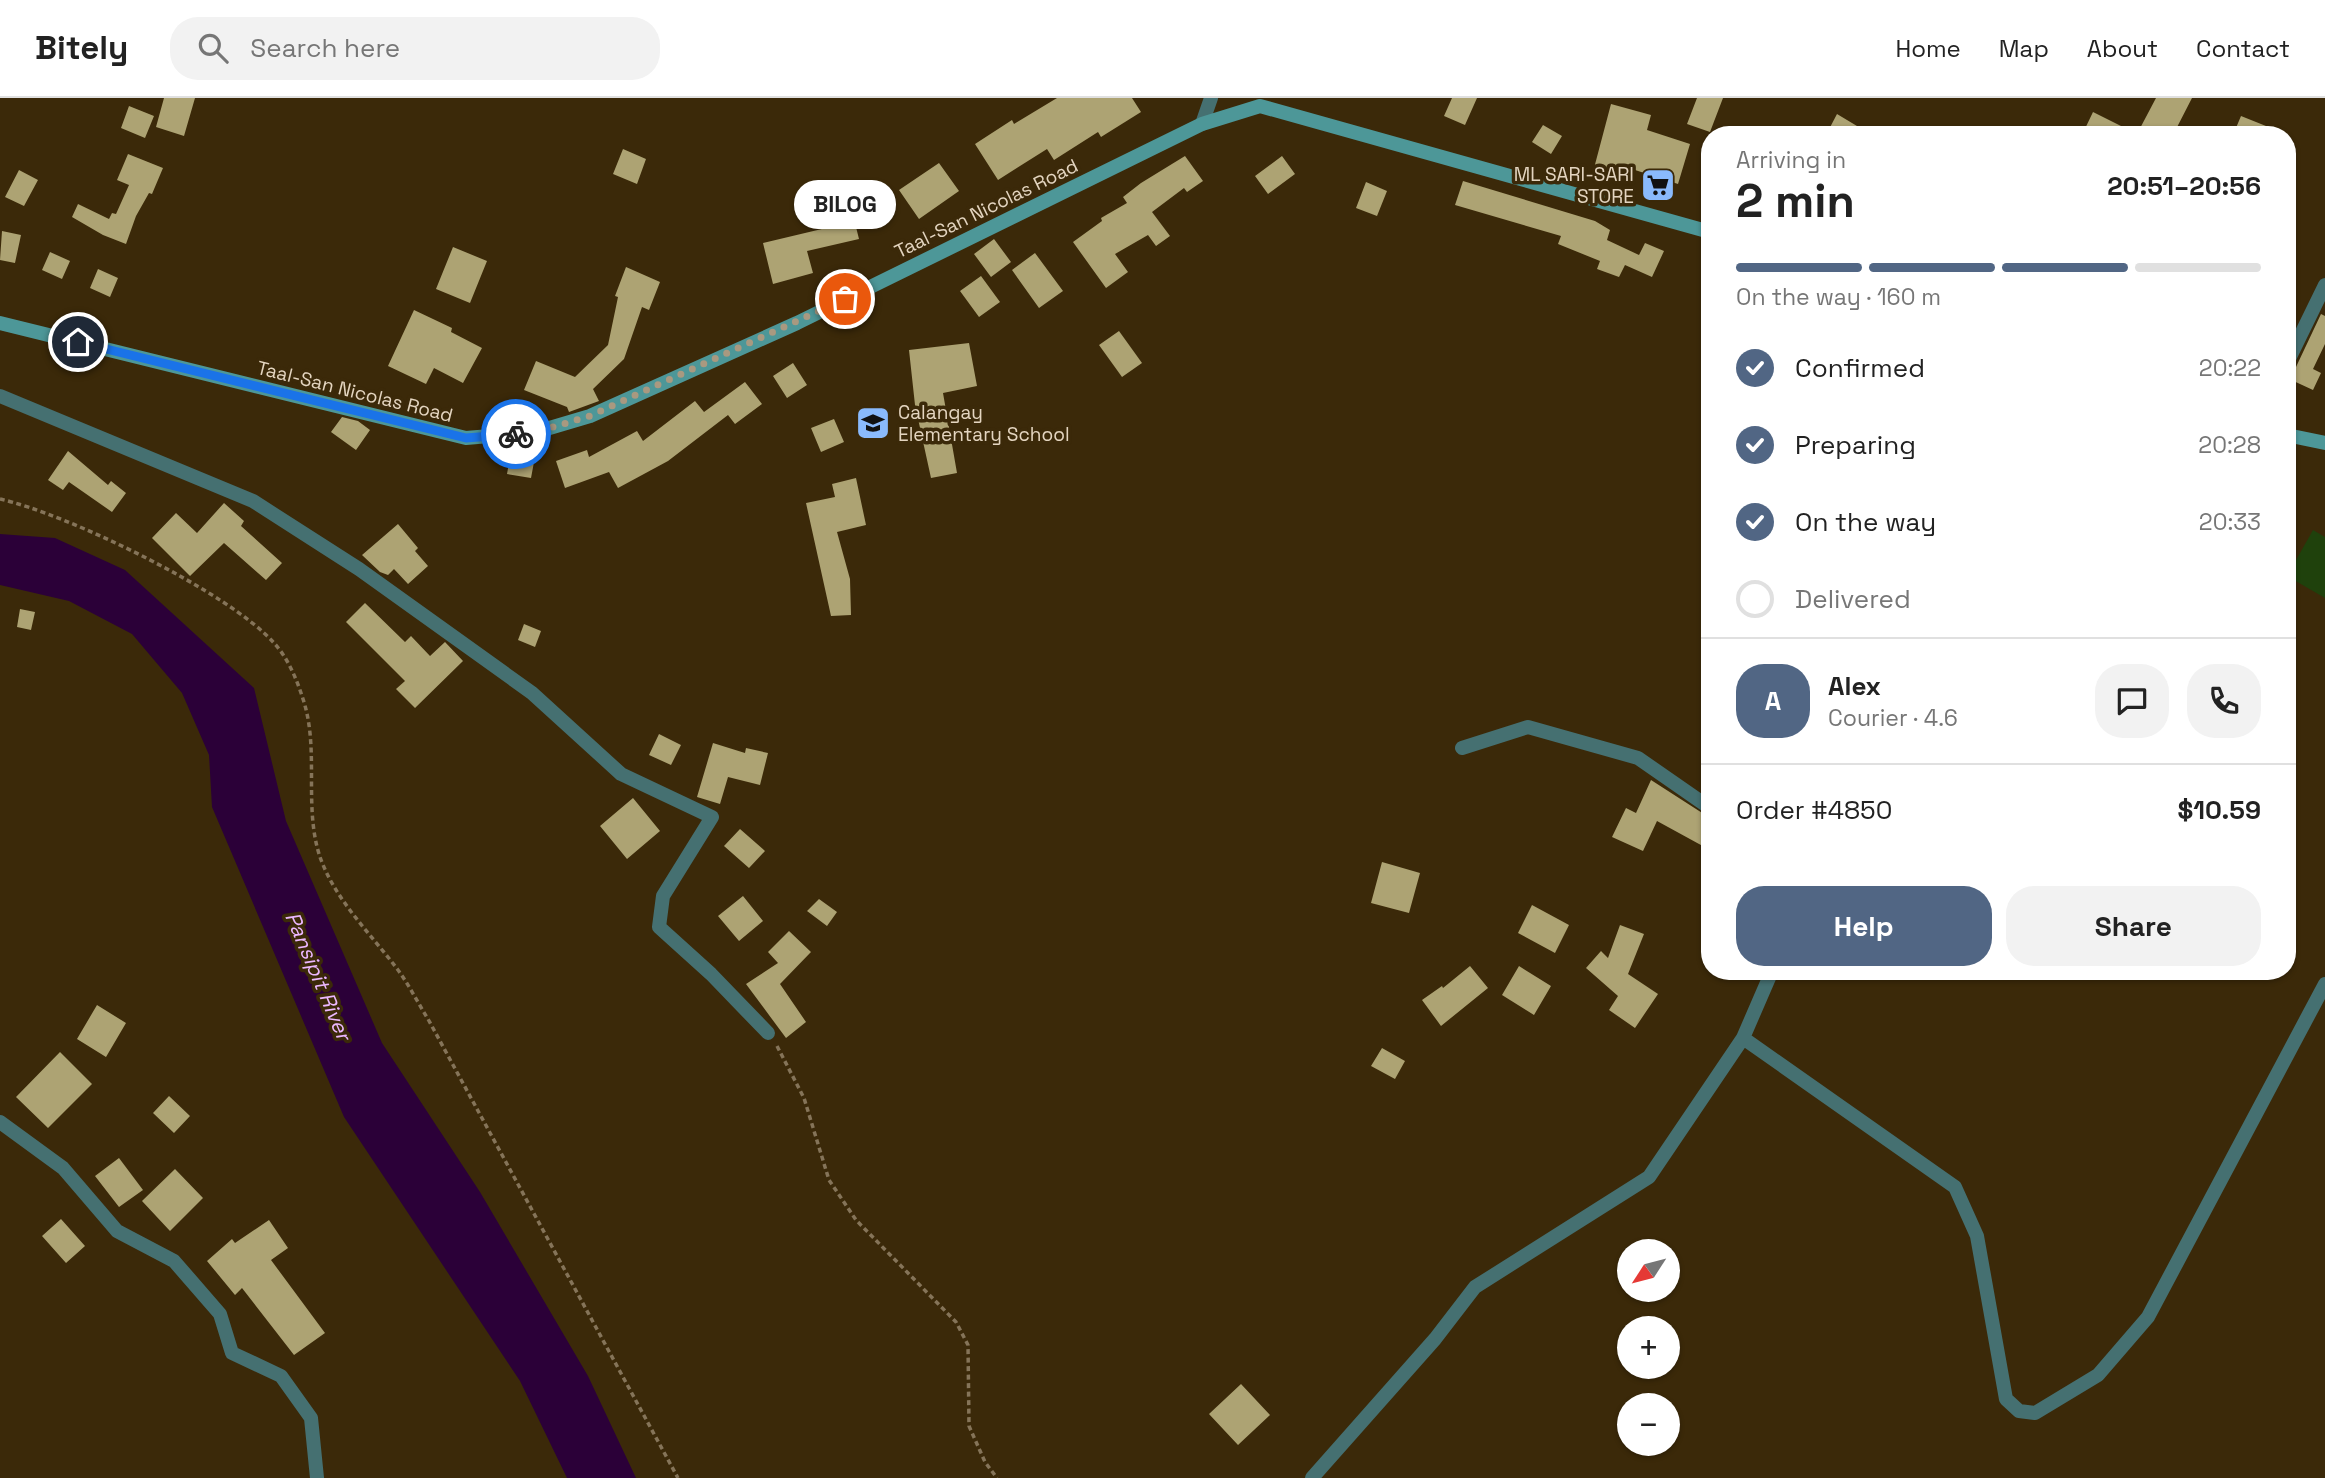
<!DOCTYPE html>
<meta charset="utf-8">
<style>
body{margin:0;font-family:"Space Grotesk",sans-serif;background:#f2f2f2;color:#222;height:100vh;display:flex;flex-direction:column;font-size:26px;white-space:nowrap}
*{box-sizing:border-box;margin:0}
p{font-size:23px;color:#767676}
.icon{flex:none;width:38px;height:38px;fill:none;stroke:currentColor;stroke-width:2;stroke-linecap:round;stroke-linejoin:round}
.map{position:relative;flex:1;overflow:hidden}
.side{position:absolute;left:1701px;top:28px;width:595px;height:854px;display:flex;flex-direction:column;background:#fff;border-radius:28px;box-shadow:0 2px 5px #0004}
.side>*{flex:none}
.needle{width:46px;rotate:234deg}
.fabs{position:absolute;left:1617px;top:1141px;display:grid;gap:14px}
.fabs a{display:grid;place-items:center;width:63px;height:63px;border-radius:50%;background:#fff;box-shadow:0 2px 5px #0004;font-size:35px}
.pin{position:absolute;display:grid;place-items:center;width:60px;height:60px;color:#fff;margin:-30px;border:4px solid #fff;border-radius:50%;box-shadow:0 2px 7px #0007}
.courier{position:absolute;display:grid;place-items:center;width:70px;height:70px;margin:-35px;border:5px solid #1a73e8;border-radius:50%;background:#fff;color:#222;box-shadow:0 2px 9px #0007}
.bubble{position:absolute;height:49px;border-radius:24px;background:#fff;box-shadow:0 2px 5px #0004;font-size:23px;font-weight:800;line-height:49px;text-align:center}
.head em{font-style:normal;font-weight:800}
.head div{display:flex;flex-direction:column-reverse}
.head{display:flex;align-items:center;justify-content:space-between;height:119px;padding:0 35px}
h1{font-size:46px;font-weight:800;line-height:52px}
.bar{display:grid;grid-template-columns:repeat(4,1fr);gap:10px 7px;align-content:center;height:84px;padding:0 35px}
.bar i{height:9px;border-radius:5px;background:#e0e0e0}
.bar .on{background:#516684}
.bar p{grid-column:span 4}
.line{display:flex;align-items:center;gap:18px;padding:0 35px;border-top:2px solid #e0e0e0}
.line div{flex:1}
.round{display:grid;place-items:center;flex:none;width:74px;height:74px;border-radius:28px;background:#f2f2f2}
ol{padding:0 35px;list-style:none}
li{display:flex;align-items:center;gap:21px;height:77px}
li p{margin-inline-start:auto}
li .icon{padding:7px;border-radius:50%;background:#516684;color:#fff;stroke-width:4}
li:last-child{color:#767676}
li i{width:38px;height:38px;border:4px solid #e0e0e0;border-radius:50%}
.cta{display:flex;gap:14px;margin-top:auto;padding:14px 35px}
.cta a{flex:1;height:80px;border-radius:28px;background:#516684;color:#fff;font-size:28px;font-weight:800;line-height:80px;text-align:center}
.cta a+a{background:#f2f2f2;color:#222}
header{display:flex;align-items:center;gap:42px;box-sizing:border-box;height:98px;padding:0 35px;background:#fff;border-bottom:2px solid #e0e0e0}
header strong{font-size:33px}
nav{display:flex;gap:38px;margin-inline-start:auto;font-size:24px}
.search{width:490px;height:63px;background:#f2f2f2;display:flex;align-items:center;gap:18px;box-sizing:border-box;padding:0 24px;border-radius:28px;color:#767676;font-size:26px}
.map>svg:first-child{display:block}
.green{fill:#1f410c}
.water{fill:#2b0038}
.building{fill:#ada373}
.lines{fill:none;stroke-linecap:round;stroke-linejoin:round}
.path{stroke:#857459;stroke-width:3.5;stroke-dasharray:5 3.5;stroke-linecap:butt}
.street{stroke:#457071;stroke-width:14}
.secondary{stroke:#4d9798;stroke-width:14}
.done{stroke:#a99980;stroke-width:7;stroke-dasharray:0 12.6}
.route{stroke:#1a73e8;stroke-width:9}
.labels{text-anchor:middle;stroke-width:7;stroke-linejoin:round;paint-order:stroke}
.poi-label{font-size:19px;fill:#e4d5c0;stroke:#3b2909;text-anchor:end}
.street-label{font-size:19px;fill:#e4d5c0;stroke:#3b2909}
.water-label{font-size:21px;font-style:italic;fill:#ebb7fe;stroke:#3b2909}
</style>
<header>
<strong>Bitely</strong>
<div class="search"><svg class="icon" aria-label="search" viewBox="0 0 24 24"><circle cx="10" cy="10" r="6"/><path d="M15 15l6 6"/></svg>Search here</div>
<nav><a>Home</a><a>Map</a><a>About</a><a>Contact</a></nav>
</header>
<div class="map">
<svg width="2325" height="1380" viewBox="0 0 2325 1380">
<rect width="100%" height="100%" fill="#3b2909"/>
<path class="green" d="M2313,432L2325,439V500L2287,478Z"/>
<path class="water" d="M0,436L55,440L125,472L254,590L286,723L382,945L480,1094L588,1278L636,1380H567L520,1283L344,1019L212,709L209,657L182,595L132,536L69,503L0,487Z"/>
<path class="building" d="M164,0H195L184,38L156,29Z
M1057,0H1132L1141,14L1101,39L1098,34L1054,62L1047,51L998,82L975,46L1012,22L1014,26Z
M1452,0H1477L1465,27L1444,18Z
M1697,0H1723L1710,34L1687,26Z
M2156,0H2192L2173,37H2082L2093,14L2137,36Z
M1611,6L1651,17L1647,32L1690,46L1678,86L1635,72L1632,85L1593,74Z
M129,8L154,18L145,40L121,30Z
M1837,16L1872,37H1826Z
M2241,18L2286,36V37H2233Z
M1543,27L1562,38L1551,56L1532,44Z
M623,51L646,61L637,86L613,76Z
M128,56L163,70L152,96L149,95L136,118L126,146L103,137L72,119L78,106L109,121L112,115L116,116L129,87L117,82Z
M1185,58L1203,83L1187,94L1184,90L1152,114L1170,138L1156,148L1148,137L1115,156L1128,174L1106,190L1073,144L1102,123L1101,120L1127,105L1123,99L1141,85Z
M1282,58L1295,76L1268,96L1255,78Z
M939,65L959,93L919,121L899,92Z
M19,72L38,82L24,108L5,99Z
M1463,83L1595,123L1610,132L1607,142L1639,157L1645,145L1664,153L1652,179L1625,167L1619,179L1597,171L1600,163L1558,146L1561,138L1455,107Z
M1366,84L1387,93L1377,118L1356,110Z
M850,105L859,141L807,153L813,175L773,186L763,145L826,130L821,112Z
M2,133L21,137L15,165L0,162Z
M994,141L1011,164L991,179L974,156Z
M453,149L487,163L470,205L436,191Z
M50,154L70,163L62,181L42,172Z
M1035,155L1063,193L1039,210L1012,172Z
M626,169L660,184L649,212L642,209L624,261L593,291L599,303L569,314L567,309L524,292L536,263L575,279L608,247L618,199L615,198Z
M98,171L118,180L110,199L90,190Z
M981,178L1000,204L979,219L960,193Z
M414,212L452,230L451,234L482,250L463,285L434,270L426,286L388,268Z
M2321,216L2325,218V246L2313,271L2321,275L2313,292L2287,280V275L2296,269Z
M1119,233L1142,265L1122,279L1099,247Z
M969,245L977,288L943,295L957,375L931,380L915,307L909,252Z
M793,265L807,287L787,300L773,278Z
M745,284L762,306L735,326L728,317L668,363L618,390L609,374L565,390L556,363L587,352L589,359L637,333L643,343L695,303L704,314Z
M342,319L358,323L370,332L356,352L331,334Z
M834,321L844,344L821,354L811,330Z
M68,353L108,387L111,383L126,395L112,414L69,384L63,392L48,382Z
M510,359L534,364L531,380L507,376Z
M856,380L866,427L837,434L850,481L851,517L831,518L806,405L835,399L832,386Z
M224,405L244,423L241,428L282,465L266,482L224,445L190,478L152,440L176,415L197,435Z
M398,426L418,450L415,453L428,468L408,486L394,471L388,477L380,474L362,457Z
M365,505L405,544L411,538L430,558L445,544L463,563L415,610L396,591L405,583L346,524Z
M20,511L35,514L31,532L17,529Z
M524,526L541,533L535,549L518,542Z
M659,636L681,647L671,667L649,657Z
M713,645L745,655L746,650L768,655L760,687L728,679L720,706L697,699Z
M1651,682L1710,720V752L1657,723L1643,753L1612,739L1626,710L1636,715Z
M633,700L660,733L627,761L600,728Z
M740,731L765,753L749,770L724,748Z
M1382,764L1420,775L1409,815L1371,805Z
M743,798L763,823L739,843L718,818Z
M819,801L837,814L827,828L807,813Z
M1532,807L1569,827L1555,855L1518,835Z
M1620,827L1644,836L1628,876L1658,896L1635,930L1609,912L1618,898L1586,870L1601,853L1608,860Z
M789,833L811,854L780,886L806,924L786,940L746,886L778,865L768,854Z
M1470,868L1488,890L1441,928L1422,902L1442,888L1443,890Z
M1519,868L1551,888L1534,917L1502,897Z
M97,907L126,925L106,959L77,941Z
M1382,950L1405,963L1395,981L1371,968Z
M60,954L92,986L48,1030L16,999Z
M169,998L190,1018L174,1035L153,1015Z
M119,1060L143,1092L119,1109L95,1078Z
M175,1071L203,1100L170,1133L142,1103Z
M61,1121L85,1148L66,1165L42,1138Z
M269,1122L288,1150L271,1162L325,1235L294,1257L242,1190L235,1197L207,1163L232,1141L235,1145Z
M1241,1286L1270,1317L1238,1347L1209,1316Z"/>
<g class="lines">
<path class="path" d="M0,401C67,416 229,494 274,545C288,560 297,582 303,601C320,652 303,708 320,759C335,802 371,836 398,872C409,887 418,905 428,921L678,1380
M777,948L804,1000L829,1082L856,1122L956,1224L968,1247L969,1328L985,1364L997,1380"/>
<path class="street" d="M1202,26L1211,0
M2287,265L2325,187
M0,298L253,403L359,471L532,595L621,676L712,719L663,798L659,829L711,876L768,935
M1462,650L1528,629L1638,660L1710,710
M1743,940L1955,1089L1977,1138L2006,1301L2019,1313L2035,1315L2098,1277L2148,1219L2325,886
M0,1024L63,1070L117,1133L174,1163L220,1216L232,1255L281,1278L311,1320L317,1380
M1312,1380L1435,1241L1475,1189L1649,1079L1743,940L1772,873"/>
<path class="secondary" d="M0,225L466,340L536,334L590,318L797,225L1202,26L1260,8L1710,134
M2287,337L2325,345"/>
</g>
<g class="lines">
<path class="done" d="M516,336L536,334L590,318L845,201"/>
<path class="route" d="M78,244L466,340L516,336"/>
</g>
<defs>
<g id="supermarket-square" transform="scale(1.75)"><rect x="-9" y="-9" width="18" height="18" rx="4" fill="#8abafc" stroke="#3b2909"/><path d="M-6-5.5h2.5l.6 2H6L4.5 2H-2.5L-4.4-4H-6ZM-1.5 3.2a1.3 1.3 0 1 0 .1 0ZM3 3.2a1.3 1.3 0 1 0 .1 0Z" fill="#111"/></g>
<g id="school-square" transform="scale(1.75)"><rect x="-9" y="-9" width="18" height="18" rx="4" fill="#8abafc" stroke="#3b2909"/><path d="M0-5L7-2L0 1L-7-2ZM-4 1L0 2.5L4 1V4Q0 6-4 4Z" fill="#111"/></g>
</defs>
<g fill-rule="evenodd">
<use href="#supermarket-square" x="1658" y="87"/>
<use href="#school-square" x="873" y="325"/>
</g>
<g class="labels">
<g class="poi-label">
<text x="1634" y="83">ML SARI-SARI<tspan x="1634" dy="22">STORE</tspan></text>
<text x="898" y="321" text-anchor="start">Calangay<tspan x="898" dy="22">Elementary School</tspan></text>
</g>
<g class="street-label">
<text transform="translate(986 110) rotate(-26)" y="7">Taal-San Nicolas Road</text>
<text transform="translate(355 293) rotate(14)" y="7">Taal-San Nicolas Road</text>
</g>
<g class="water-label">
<text transform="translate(318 878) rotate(67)" y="7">Pansipit River</text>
</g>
</g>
</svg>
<div class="fabs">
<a><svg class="needle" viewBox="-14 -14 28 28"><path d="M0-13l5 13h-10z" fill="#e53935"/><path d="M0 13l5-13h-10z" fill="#767676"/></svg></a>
<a>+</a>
<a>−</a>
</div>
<div class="pin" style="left:845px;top:201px;background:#ea580c"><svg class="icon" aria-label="bag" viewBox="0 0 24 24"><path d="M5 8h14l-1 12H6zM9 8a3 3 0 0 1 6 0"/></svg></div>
<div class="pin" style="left:78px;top:244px;background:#1f2937"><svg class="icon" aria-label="home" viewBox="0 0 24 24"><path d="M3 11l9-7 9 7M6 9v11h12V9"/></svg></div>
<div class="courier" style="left:516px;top:336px"><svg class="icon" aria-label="bike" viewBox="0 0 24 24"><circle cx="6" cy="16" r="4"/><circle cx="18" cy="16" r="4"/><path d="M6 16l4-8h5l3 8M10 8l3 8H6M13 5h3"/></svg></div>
<div class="bubble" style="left:794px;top:82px;width:102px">BILOG</div>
<section class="side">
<div class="head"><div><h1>2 min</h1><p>Arriving in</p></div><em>20:51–20:56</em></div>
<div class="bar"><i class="on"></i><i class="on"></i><i class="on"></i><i></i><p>On the way · 160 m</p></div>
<ol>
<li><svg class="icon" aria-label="check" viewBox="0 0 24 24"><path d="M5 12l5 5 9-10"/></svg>Confirmed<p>20:22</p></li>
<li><svg class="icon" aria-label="check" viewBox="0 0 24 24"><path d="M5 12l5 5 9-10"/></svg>Preparing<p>20:28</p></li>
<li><svg class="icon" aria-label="check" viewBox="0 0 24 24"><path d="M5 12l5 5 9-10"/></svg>On the way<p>20:33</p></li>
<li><i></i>Delivered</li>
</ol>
<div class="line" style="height:126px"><b class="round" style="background:#516684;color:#fff">A</b><div><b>Alex</b><p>Courier · 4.6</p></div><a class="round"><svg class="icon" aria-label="chat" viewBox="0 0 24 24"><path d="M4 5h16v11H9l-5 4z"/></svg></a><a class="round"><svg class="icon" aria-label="phone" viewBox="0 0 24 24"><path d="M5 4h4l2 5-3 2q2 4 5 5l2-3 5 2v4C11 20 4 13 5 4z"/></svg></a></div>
<div class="line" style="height:91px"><div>Order #4850</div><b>$10.59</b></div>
<div class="cta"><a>Help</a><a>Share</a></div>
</section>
</div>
